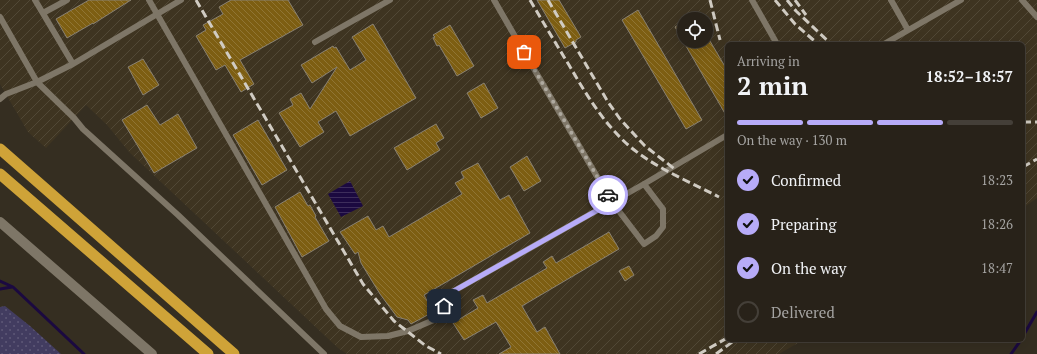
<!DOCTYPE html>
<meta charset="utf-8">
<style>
body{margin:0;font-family:"PT Serif",serif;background:#342f26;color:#f1f3f6;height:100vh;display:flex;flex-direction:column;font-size:15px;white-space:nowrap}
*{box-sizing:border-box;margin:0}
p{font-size:13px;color:#a5a4a2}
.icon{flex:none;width:22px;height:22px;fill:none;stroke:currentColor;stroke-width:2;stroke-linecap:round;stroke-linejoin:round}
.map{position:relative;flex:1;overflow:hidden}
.sheet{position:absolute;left:725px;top:42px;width:300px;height:300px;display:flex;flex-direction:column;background:#282219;border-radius:6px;box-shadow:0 4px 16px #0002,0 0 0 1px #443f38}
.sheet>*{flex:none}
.tools{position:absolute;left:677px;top:12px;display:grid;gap:8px}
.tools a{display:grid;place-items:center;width:36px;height:36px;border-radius:50%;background:#282219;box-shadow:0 4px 16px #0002,0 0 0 1px #443f38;font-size:20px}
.pin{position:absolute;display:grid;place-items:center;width:34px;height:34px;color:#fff;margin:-17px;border-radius:8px;box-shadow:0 2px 6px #0006}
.courier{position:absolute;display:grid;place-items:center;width:40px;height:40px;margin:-20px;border:3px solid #b7abf8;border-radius:50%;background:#fff;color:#222;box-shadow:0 1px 5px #0007}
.summary em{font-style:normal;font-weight:800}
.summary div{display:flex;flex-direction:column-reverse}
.summary{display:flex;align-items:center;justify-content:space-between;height:68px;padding:0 12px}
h1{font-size:26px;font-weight:800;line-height:30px}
.bar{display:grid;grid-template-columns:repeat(4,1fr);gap:6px 4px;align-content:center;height:48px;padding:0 12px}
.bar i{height:5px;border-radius:3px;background:#443f38}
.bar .on{background:#b7abf8}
.bar p{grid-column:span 4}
ol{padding:0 12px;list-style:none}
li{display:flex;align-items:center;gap:12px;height:44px}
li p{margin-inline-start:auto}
li .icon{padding:4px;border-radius:50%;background:#b7abf8;color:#111;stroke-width:4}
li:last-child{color:#a5a4a2}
li i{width:22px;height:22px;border:2px solid #443f38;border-radius:50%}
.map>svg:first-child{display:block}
.industrial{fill:url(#industrial-furrows);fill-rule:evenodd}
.grass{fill:url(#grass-dots)}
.water{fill:url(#water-rules)}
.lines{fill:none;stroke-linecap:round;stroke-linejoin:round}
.stream{stroke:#1b0940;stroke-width:3}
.building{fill:url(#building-back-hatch);stroke:#898172}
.service{stroke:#7e7667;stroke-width:6}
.tertiary{stroke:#7e7667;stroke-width:10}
.trunk{stroke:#cfa338;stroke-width:11}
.rail{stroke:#d0cbc2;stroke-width:3;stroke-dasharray:8 4;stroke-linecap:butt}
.done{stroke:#afaaa0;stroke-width:4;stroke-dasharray:0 7.2}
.route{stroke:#b7abf8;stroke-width:5}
</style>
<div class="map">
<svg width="1037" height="354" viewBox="0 0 1037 354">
<defs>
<pattern id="industrial-furrows" width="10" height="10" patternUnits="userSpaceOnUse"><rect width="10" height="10" fill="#3e3421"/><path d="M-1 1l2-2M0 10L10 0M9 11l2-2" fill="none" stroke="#514836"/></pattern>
<pattern id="grass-dots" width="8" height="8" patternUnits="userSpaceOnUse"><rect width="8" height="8" fill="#423c60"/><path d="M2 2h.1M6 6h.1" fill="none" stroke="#5e5877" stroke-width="1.8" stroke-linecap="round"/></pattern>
<pattern id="water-rules" width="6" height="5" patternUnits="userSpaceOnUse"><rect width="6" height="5" fill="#1b0940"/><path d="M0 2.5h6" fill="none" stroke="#3d2d5b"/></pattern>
<pattern id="building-back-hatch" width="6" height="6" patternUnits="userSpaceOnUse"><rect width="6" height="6" fill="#7d5e12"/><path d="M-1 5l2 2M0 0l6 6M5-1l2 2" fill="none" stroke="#907534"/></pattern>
</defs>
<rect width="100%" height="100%" fill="#352e21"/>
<path class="industrial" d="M0,0H1037V198L1023,208V44H727V340H803L779,354H347L338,348L130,153L107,125L86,105L46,148L28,132L0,84ZM684,19H706V41H684Z"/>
<path class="grass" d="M5,306L30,326L61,354H0V307Z"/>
<path class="water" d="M350,181L363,206L341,217L328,194Z"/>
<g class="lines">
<path class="stream" d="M0,281L13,287L84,354
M0,289L12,287
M1023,336L1037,312
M1011,354L1021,340"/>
</g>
<path class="building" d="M89,0H131L93,24V23L67,38L56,19Z
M231,0H288L303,25L240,60L254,84L241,92L225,65L216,70L196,36L206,30L203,25L223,14L219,7Z
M537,0H559L581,37L576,40V42L565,48Z
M638,10L702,120L686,129L622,20Z
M684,21V41H710L727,70V117L675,27Z
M373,24L416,98L350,136L336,111L318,122L324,132L300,147L279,113L293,105L290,99L301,93L310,109L337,67L312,83L301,65L333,46L334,48L336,47L350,70L366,60L352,37Z
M450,25L474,66L457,76L439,45L437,46L433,38L435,37L433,35Z
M143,59L159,85L143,95L128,67Z
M484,83L498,108L481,118L467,93Z
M147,105L160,125L178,114L197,148L154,173L122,120Z
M258,120L287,170L262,185L233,135Z
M436,124L444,138L436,143L440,150L407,170L394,148Z
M527,156L541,181L524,191L510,167Z
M478,163L500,200L509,195L530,233L424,295L433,312L411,324L408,320L397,317L380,294L361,263L358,252L355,254L340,232L368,216L376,230L383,226L389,237L462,194L455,183L464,178L461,172Z
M300,192L308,206L310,205L316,216L315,217L329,241L302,257L275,207Z
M609,232L619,249L522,306L537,332L545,327L560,354H499L511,347L496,322L464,340L453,323L478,308L473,300L483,295L487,303L547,268L543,262L552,256L556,263Z
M629,266L634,275L625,281L619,271Z"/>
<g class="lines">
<path class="service" d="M35,0L73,64
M149,0L326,309L340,326L361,337L388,336L408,331L436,319L452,292L644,184L727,135
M494,0L524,52L612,202L644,244L656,236L663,227V209L644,184
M752,0L777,44
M891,0L908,30
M1022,0L1037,17
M43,13L67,0
M0,17L37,82L74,118L83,129L178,215L324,354
M315,42L390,0
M884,44L961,0
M0,99L6,94L37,82L73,64L181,0"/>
<path class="tertiary" d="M0,222L152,354"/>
<path class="trunk" d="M0,149L234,354
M0,174L208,354"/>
<path class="rail" d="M196,0L363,284L394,321L426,346L441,354
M530,0C543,22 556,44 569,65C586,94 602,121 627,144C653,167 688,181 719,197
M548,0L608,102L620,119L645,146L676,170
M710,0L720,40
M775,0L795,24L818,44
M787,0L796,11L831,44
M795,0L806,15
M1023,122H1037
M1023,167L1037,159
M699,354L727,338
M716,354L735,340"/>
</g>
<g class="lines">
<path class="done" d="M524,52L608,195"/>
<path class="route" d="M444,306L452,292L612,202L608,195"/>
</g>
</svg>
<div class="tools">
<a><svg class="icon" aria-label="locate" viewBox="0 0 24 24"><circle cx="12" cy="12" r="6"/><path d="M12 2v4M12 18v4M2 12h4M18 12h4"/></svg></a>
</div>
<div class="pin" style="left:524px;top:52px;background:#ea580c"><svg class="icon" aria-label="bag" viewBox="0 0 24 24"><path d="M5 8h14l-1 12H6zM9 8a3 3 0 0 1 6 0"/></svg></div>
<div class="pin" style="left:444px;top:306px;background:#1f2937"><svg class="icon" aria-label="home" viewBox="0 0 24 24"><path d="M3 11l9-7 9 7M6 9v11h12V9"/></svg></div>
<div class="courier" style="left:608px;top:195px"><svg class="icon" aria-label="car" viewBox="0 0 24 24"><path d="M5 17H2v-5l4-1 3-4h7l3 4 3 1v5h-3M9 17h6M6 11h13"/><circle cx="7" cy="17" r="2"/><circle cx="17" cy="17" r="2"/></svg></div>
<section class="sheet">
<div class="summary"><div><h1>2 min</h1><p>Arriving in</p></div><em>18:52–18:57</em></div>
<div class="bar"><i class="on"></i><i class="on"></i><i class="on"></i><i></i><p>On the way · 130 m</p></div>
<ol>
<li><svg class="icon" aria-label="check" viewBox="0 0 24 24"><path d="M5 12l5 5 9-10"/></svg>Confirmed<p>18:23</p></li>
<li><svg class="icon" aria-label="check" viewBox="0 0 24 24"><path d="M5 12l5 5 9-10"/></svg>Preparing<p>18:26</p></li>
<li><svg class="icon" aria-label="check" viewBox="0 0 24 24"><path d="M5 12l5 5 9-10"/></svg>On the way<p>18:47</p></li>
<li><i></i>Delivered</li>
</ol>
</section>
</div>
